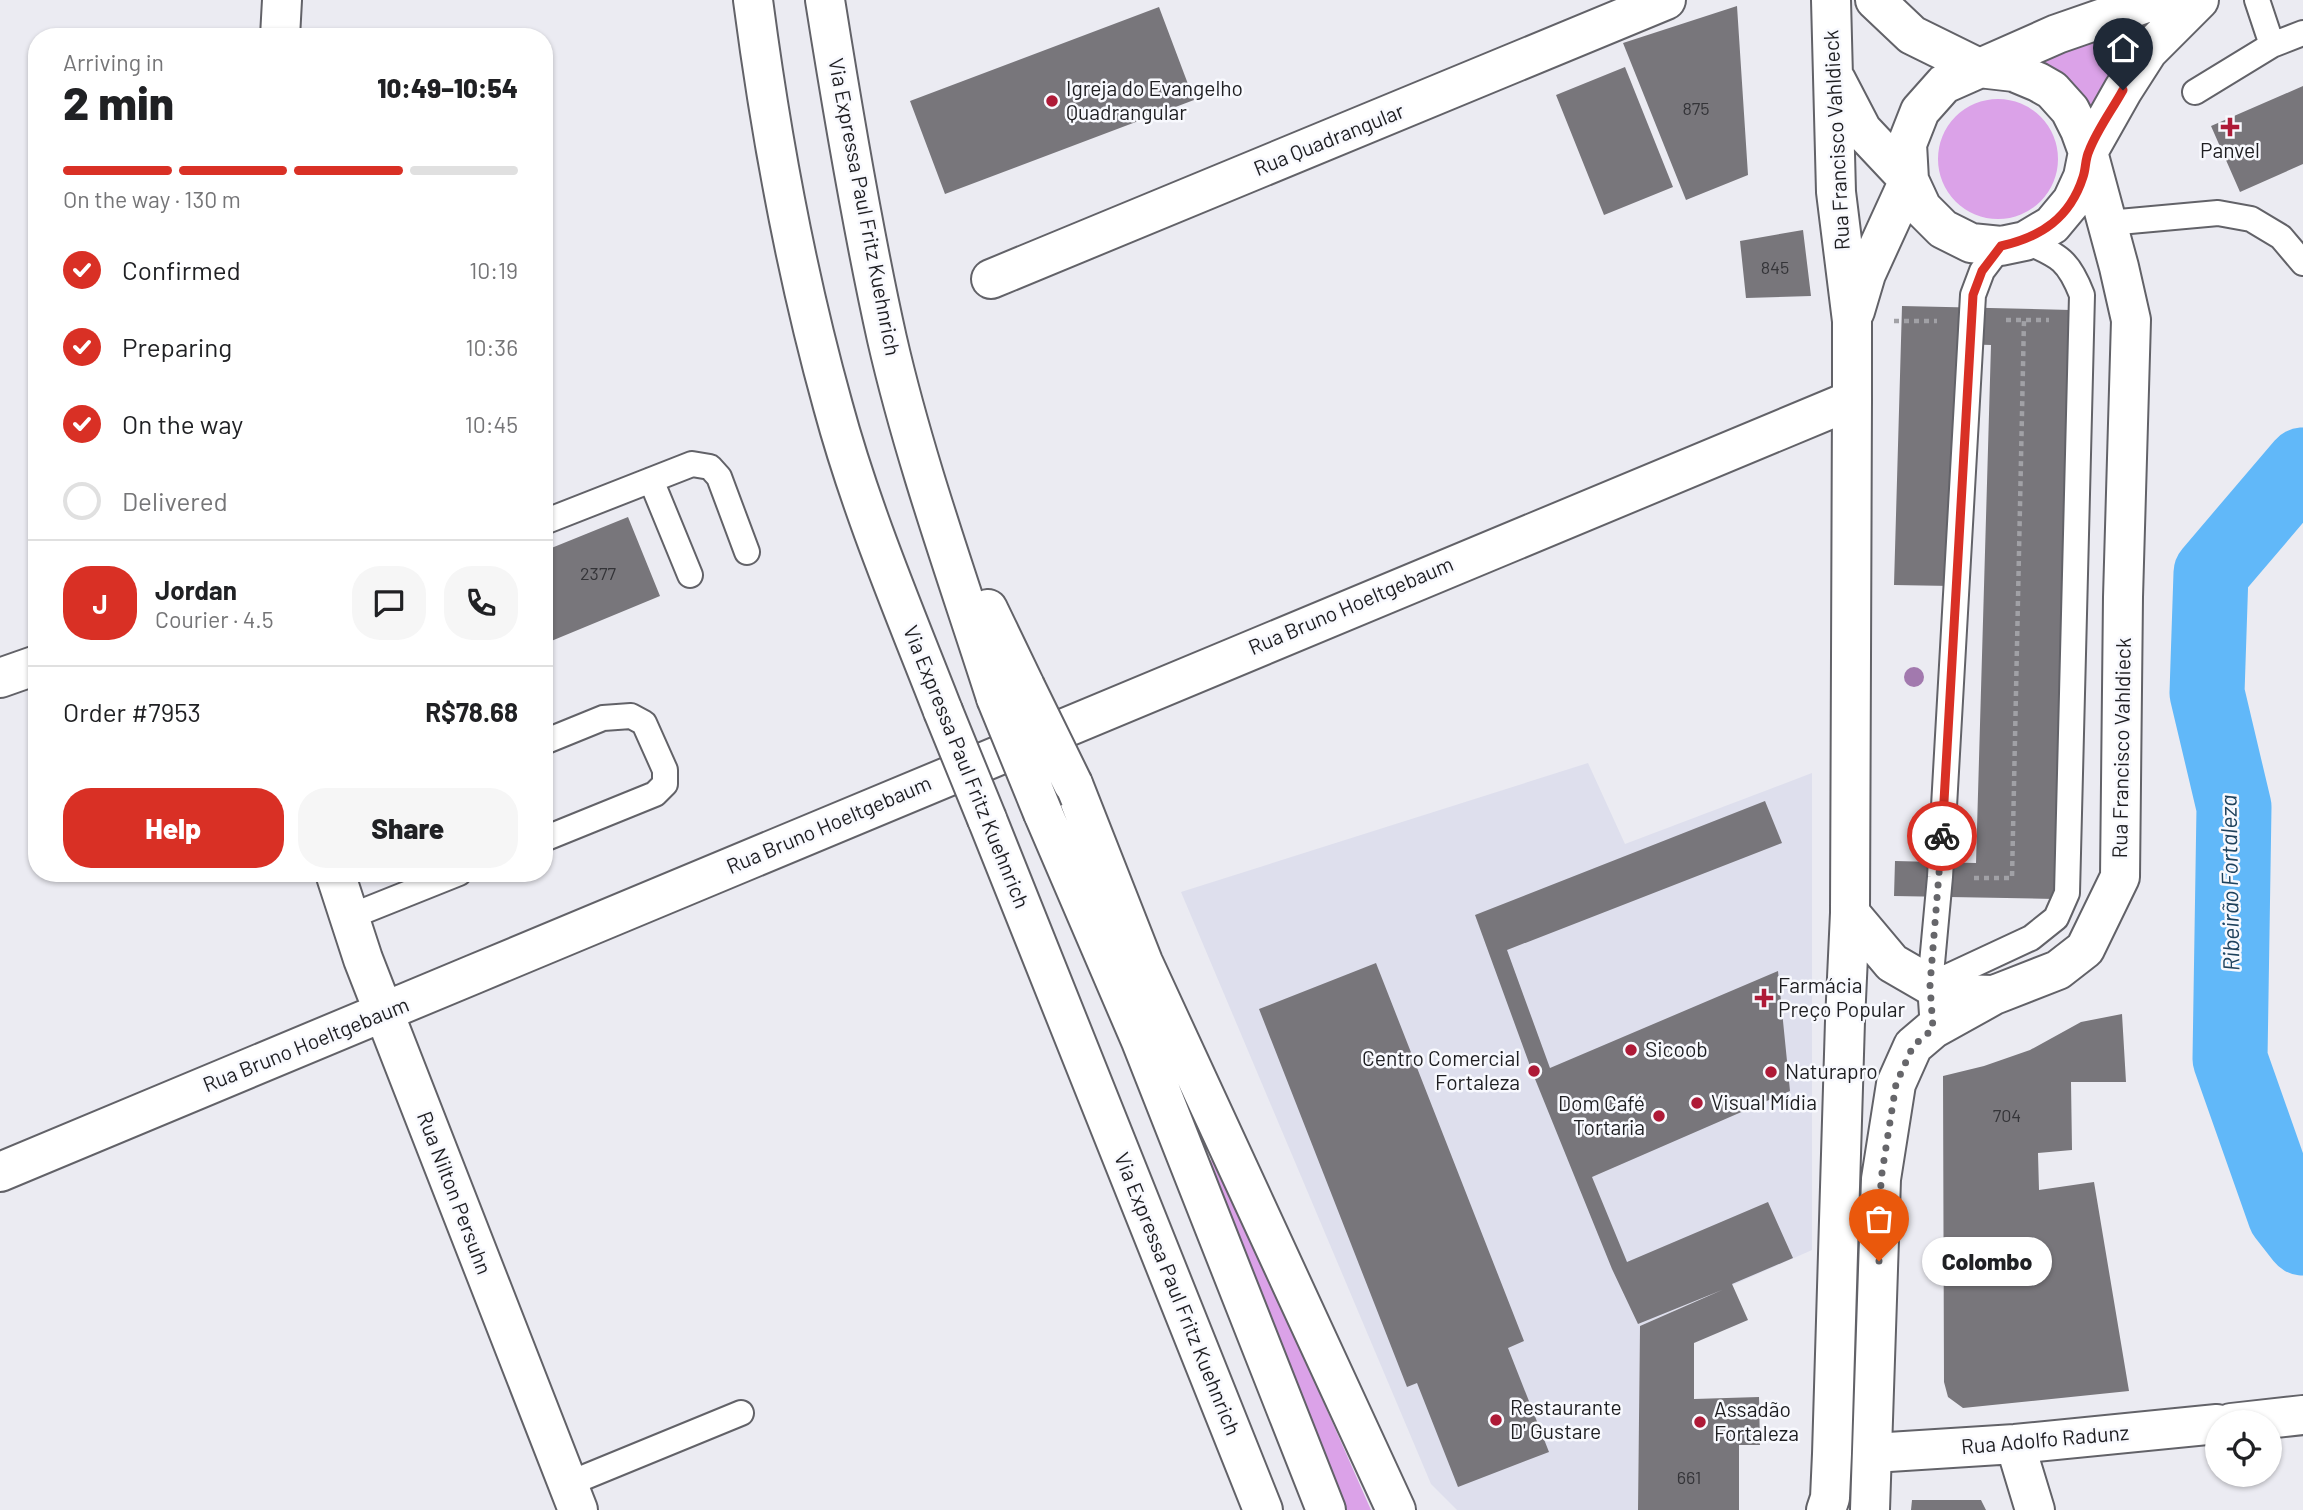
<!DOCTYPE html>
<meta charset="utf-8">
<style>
body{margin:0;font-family:Barlow,sans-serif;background:#f6f6f6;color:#202124;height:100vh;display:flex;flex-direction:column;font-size:26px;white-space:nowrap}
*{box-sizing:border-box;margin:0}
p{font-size:23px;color:#757577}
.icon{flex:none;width:38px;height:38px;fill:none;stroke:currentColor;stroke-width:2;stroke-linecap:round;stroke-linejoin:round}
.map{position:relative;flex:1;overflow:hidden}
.side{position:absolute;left:28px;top:28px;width:525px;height:854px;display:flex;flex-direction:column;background:#fff;border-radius:28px;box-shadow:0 2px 5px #0004}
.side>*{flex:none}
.tools{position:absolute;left:2205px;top:1410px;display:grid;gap:14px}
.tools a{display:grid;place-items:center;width:77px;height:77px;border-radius:50%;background:#fff;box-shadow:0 2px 5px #0004;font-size:35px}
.pin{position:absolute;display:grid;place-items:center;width:60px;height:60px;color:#fff;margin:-72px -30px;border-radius:50% 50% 50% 0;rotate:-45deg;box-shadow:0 0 7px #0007}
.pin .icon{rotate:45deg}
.courier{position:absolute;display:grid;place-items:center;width:70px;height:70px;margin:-35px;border:5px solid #d93025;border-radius:50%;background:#fff;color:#222;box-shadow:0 2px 9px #0007}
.bubble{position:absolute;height:49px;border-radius:24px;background:#fff;box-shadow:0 2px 5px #0004;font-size:23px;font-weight:800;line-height:49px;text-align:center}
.overview em{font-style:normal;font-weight:800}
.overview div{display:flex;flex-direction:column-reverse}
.overview{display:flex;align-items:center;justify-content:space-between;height:119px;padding:0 35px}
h1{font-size:46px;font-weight:800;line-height:52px}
.bar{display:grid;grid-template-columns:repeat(4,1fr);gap:10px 7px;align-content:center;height:84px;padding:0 35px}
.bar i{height:9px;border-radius:5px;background:#e0e0e0}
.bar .active{background:#d93025}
.bar p{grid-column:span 4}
.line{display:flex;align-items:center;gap:18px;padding:0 35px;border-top:2px solid #e0e0e0}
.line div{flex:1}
.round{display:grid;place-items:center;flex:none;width:74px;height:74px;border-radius:28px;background:#f6f6f6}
ol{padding:0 35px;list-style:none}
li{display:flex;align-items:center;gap:21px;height:77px}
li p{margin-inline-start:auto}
li .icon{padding:7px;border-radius:50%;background:#d93025;color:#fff;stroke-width:4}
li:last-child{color:#757577}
li i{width:38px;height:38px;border:4px solid #e0e0e0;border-radius:50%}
.action{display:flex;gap:14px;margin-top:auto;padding:14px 35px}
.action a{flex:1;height:80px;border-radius:28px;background:#d93025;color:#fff;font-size:28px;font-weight:800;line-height:80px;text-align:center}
.action a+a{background:#f6f6f6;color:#202124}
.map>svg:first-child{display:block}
.built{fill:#dedfed}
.green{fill:#dba2e8}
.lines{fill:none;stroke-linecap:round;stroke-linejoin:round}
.river{stroke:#61b8f9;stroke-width:75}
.building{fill:#78767b}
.lane-casing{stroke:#626268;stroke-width:28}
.street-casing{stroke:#626268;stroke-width:42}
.secondary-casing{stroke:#626268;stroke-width:42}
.primary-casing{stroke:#626268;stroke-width:42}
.path{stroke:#a1a1a6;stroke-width:4.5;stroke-dasharray:5 5;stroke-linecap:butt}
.lane{stroke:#fff;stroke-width:24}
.street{stroke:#fff;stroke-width:38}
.secondary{stroke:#fff;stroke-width:38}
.primary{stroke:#fff;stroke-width:38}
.primary-bridge-casing{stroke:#626268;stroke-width:42;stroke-linecap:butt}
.primary-bridge{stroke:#fff;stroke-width:38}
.tree{fill:#a279ae}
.done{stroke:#66666a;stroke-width:7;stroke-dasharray:0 12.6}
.route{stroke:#d93025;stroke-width:9}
.poi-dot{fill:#ae1a37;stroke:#f8f9fe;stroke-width:2.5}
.labels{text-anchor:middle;stroke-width:5;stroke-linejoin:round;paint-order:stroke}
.number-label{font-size:18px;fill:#343438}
.poi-label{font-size:21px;fill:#1e1e21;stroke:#f8f9fe;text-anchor:start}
.street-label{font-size:21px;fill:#1e1e21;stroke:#f8f9fe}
.water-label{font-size:23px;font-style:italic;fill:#1e425d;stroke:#f8f9fe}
</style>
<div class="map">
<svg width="2303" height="1510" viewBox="0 0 2303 1510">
<rect width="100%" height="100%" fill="#ebebf2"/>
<path class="built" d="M1588,763L1625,844L1812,773V1250L1640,1326L1638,1510H1457L1431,1484L1181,892Z"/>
<path class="green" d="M2145,21V28L2114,69L2097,114L2068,82L2036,59Z
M1938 159a60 60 0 1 1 120 0a60 60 0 1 1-120 0Z
M1211,1160L1219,1165L1371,1510H1342L1205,1162Z"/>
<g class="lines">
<path class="river" d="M2303,465L2211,573L2207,693L2234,807L2230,1059L2285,1215L2303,1238"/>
</g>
<path class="building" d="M1737,6L1748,175L1686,200L1623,43Z
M1159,7L1194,100L945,194L910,101Z
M1625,67L1673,187L1604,215L1556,95Z
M2303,86V164L2240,192L2211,126Z
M1803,230L1811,296L1746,298L1740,241Z
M1902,306L2071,310L2055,899L1894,896L1895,861L1976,863L1991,345L1959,344L1952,586L1894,585Z
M628,517L660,596L544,644V551Z
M1765,801L1782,843L1507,950L1550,1068L1778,971L1790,1091L1592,1177L1627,1262L1768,1202L1793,1258L1732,1284L1748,1320L1694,1343V1399L1759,1397L1760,1445H1739V1510H1638L1640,1326L1722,1290L1638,1324L1612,1269L1533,1074L1475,915Z
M1376,963L1524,1341L1508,1348L1549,1452L1458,1487L1417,1383L1407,1387L1259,1009Z
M2122,1014L2126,1082H2071L2072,1150L2038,1153L2039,1190L2094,1182L2129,1391L1963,1408L1948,1397L1944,1382L1943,1076L1984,1066L2030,1050L2081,1022Z
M1912,1500H1981L1986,1510H1911Z"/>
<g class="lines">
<g class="lane-casing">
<path id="lane" d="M2257,0L2272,45
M2195,92L2272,45L2303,33
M2108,223L2218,213L2251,219L2281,237L2303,263
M651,480L690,575
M544,522L692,464L710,467L719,477L747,552
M544,742L603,718L631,716L644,723L665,770V784L655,794L544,839
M349,917L459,873
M1930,985L2031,938L2056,918L2067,893L2082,295C2068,259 2059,256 2025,241
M1933,1029L1930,985L1940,877L1973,295L1982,271L2001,246
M568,1484L741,1413"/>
</g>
<g class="street-casing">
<path id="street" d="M280,37L282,0
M991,279L1666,0
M0,678L37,665
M335,873L363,959L578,1510
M0,1172C618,916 1233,652 1852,400
M2231,1423L2303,1415
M2015,1444L2035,1510
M1873,1453L2015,1444L2217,1424"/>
</g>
<g class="secondary-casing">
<path id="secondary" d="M1836,80L1862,130L1909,180L1922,208L1943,229L1971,243L2001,246L2025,241L2052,225L2072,201L2083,177L2088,152L2123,90L2148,51L2199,0
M1855,311L1866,274L1909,180L1907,144L1920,111L1944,84L2057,34L2155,0
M1850,913L1892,963L1930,985L1955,994L1994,995
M1826,1510L1830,1498L1832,1454L1845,1021L1850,913L1852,400V321L1836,192L1831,0
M1870,1510L1881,1179L1896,1084L1913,1046L1933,1029L1994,995L2058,970L2085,949L2120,877L2123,597L2131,320L2119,267L2088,152L2080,130L2070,110L2052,90L2038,82L2014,72L1979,68L1912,35L1875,0"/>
</g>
<g class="primary-casing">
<path id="primary" d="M753,0C771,137 796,273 833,406C861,510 904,611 943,711
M825,0C843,113 862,227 887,339C915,461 958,579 996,698
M988,609L1025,686
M1073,784L1143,962L1396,1510
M1043,813L1141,1041L1326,1510
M987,819L1263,1510"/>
</g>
<path class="path" d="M2006,320H2049
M1894,321H1937
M1974,878H2012L2024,320"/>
<use href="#lane" class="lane"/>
<use href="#street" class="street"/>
<use href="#secondary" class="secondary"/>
<use href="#primary" class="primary"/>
<g class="primary-bridge-casing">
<path id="primary-bridge" d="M1025,686L1073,784
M996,698L1043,813
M943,711L987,819"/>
</g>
<use href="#primary-bridge" class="primary-bridge"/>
</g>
<circle class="tree" cx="1914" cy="677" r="10"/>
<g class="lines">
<path class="done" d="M1879,1261L1881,1179L1896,1084L1913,1046L1933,1029L1930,985L1942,836"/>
<path class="route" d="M1942,836L1973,295L1982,271L2001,246C2041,237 2070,218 2083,177C2086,169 2085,159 2089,151C2097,130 2112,110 2123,90"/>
</g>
<g class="poi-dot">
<circle cx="1052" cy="101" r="7"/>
<path d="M2226.5 116.5h7v7h7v7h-7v7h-7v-7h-7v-7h7z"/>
<path d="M1760.5 987.5h7v7h7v7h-7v7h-7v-7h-7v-7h7z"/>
<circle cx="1631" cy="1050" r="7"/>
<circle cx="1534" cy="1071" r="7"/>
<circle cx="1771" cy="1072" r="7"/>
<circle cx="1697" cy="1103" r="7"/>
<circle cx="1659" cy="1116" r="7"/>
<circle cx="1496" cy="1420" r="7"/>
<circle cx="1700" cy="1422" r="7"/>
</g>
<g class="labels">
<g class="number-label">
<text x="1696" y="115">875</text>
<text x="1775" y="274">845</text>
<text x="598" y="580">2377</text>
<text x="2007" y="1122">704</text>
<text x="1689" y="1484">661</text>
</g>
<g class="poi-label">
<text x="1066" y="96">Igreja do Evangelho<tspan x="1066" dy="24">Quadrangular</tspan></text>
<text x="2230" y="158" text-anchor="middle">Panvel</text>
<text x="1778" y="993">Farmácia<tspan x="1778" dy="24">Preço Popular</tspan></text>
<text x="1645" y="1057">Sicoob</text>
<text x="1520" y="1066" text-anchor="end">Centro Comercial<tspan x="1520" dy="24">Fortaleza</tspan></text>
<text x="1785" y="1079">Naturapro</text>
<text x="1711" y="1110">Visual Mídia</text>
<text x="1645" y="1111" text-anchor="end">Dom Café<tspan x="1645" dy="24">Tortaria</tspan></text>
<text x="1510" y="1415">Restaurante<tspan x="1510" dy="24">D' Gustare</tspan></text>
<text x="1714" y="1417">Assadão<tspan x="1714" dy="24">Fortaleza</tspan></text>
</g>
<g class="street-label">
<text transform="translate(1329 140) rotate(-22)" y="7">Rua Quadrangular</text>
<text transform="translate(1837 140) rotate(-93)" y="7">Rua Francisco Vahldieck</text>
<text transform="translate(864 207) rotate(79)" y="7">Via Expressa Paul Fritz Kuehnrich</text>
<text transform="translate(1351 606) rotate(-23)" y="7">Rua Bruno Hoeltgebaum</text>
<text transform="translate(2122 748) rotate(-89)" y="7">Rua Francisco Vahldieck</text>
<text transform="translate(966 767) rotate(68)" y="7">Via Expressa Paul Fritz Kuehnrich</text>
<text transform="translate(829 825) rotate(-23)" y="7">Rua Bruno Hoeltgebaum</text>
<text transform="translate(306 1045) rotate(-22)" y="7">Rua Bruno Hoeltgebaum</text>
<text transform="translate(454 1193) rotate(69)" y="7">Rua Nilton Persuhn</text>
<text transform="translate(1177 1294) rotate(68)" y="7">Via Expressa Paul Fritz Kuehnrich</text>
<text transform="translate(2045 1440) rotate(-5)" y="7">Rua Adolfo Radunz</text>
</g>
<g class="water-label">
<text transform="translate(2230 883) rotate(-91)" y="8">Ribeirão Fortaleza</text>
</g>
</g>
</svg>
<div class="tools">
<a><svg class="icon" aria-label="locate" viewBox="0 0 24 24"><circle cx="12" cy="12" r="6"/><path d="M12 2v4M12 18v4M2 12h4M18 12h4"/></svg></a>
</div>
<div class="pin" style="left:1879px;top:1261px;background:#ea580c"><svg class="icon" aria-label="bag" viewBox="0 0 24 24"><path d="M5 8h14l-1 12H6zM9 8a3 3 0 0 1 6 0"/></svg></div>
<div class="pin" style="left:2123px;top:90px;background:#1f2937"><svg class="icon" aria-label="home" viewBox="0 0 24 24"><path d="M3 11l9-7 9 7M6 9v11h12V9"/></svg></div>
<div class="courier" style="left:1942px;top:836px"><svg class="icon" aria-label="bike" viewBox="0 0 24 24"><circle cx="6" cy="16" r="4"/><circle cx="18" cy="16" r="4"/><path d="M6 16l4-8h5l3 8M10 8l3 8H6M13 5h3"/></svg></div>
<div class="bubble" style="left:1922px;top:1237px;width:130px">Colombo</div>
<section class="side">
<div class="overview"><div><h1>2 min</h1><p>Arriving in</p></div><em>10:49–10:54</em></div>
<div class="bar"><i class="active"></i><i class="active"></i><i class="active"></i><i></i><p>On the way · 130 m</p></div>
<ol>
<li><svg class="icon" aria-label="check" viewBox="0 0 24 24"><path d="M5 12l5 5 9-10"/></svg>Confirmed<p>10:19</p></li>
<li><svg class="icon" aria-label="check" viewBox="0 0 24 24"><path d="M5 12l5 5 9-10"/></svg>Preparing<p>10:36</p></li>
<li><svg class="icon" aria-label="check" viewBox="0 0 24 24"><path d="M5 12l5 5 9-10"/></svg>On the way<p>10:45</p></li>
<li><i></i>Delivered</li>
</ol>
<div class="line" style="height:126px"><b class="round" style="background:#d93025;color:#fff">J</b><div><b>Jordan</b><p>Courier · 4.5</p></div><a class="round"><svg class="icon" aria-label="chat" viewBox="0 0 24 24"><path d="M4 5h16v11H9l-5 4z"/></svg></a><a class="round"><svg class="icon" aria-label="phone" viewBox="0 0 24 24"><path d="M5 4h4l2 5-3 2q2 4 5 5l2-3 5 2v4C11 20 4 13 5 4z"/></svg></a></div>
<div class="line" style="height:91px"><div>Order #7953</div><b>R$78.68</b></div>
<div class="action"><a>Help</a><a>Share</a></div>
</section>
</div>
